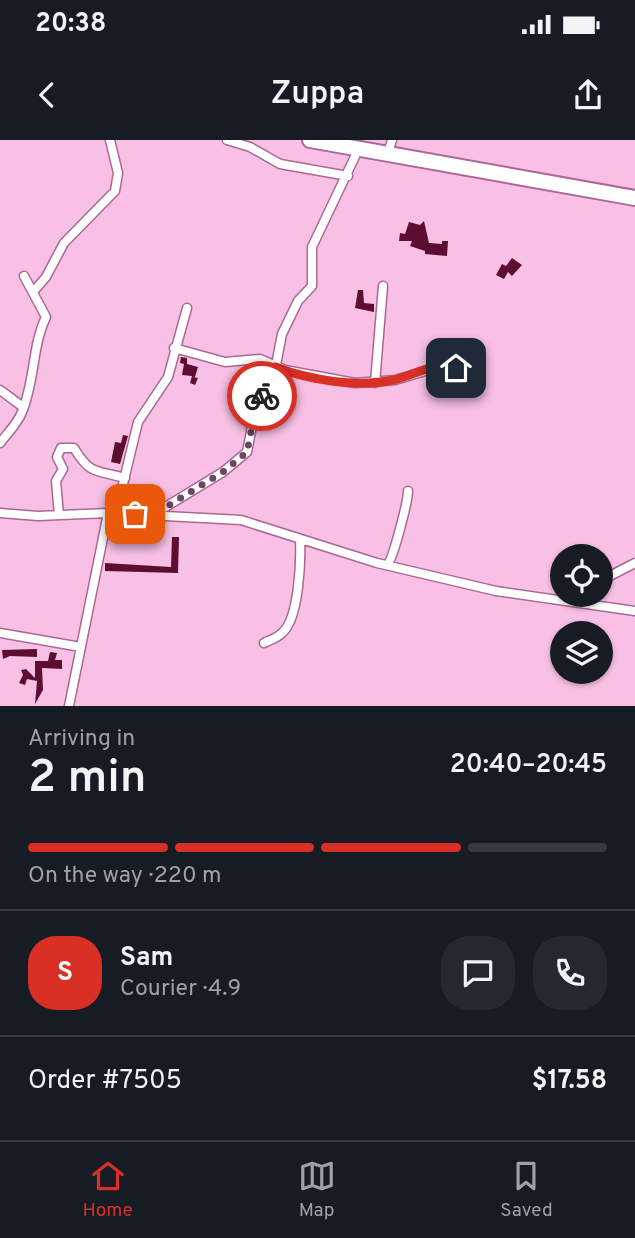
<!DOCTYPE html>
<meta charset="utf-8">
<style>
body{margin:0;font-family:Overpass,sans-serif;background:#242831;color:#f1f3f6;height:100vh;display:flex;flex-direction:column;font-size:26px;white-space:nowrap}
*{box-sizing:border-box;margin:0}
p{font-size:23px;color:#9ea1a6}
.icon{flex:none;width:38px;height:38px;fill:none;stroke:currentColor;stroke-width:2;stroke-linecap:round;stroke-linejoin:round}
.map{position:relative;height:566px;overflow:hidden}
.drawer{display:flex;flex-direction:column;background:#171b24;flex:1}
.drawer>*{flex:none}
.buttons{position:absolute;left:550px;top:404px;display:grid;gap:14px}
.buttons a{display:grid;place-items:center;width:63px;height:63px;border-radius:50%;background:#171b24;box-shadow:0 2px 5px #0004;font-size:35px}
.pin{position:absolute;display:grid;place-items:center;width:60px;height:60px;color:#fff;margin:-30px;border-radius:14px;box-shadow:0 4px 10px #0006}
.courier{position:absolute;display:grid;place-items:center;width:70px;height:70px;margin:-35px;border:5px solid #d93025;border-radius:50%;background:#fff;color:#222;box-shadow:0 2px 9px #0007}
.overview em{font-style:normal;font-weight:600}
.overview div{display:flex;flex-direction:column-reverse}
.overview{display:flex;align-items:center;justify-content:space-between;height:119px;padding:0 28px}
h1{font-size:46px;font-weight:600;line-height:52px}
.bar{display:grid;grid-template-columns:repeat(4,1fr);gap:10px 7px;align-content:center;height:84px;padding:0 28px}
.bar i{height:9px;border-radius:5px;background:#363941}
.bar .current{background:#d93025}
.bar p{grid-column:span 4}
.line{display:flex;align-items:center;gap:18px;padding:0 28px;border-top:2px solid #363941}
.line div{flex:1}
.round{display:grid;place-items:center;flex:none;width:74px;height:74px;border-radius:28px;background:#242831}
.status{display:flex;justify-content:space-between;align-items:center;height:49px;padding:0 35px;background:#171b24;direction:ltr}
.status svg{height:19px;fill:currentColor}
header{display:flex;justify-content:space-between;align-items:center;height:91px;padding:0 28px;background:#171b24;font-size:32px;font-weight:600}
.tabs{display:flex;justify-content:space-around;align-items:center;height:98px;border-top:2px solid #363941;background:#171b24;font-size:19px;color:#9ea1a6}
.tabs a{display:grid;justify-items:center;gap:4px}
.tabs .current{color:#d93025}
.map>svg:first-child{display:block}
.building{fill:#5d0e30}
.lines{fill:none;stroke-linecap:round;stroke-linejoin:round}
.minor-casing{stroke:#a96994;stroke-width:11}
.trunk-casing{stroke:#a96994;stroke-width:18}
.minor{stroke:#fff;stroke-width:8}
.trunk{stroke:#fff;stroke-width:14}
.done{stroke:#6a485f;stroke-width:7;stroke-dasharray:0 12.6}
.route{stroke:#d93025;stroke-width:9}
</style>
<div class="status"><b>20:38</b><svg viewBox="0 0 49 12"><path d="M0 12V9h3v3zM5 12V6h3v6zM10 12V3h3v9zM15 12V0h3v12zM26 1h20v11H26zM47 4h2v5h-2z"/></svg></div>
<header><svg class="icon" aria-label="back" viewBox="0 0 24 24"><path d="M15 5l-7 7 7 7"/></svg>Zuppa<svg class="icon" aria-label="share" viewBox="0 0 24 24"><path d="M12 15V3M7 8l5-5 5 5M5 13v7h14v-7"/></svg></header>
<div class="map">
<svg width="635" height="566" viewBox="0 0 635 566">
<rect width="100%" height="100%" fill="#f8c0e4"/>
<path class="building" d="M424,81L429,103L442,104V101H448L447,116L425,114V111L410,106L412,101H399L400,93L405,94L409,82L420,85Z
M512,118L522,125L512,136L508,132L504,139L496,135L502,124L506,126Z
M358,150H363L364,163L374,164V172L355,168Z
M181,217L187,218V224L198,227L195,237H193L198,238L195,245L190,243L192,236L182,235L184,224L180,223Z
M123,295L128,296L120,324L111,322L115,302L121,303Z
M172,397H179L178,433L105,431V423L171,427Z
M37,509V517L10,516L3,519L2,510Z
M50,512L57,513L55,520H62V529L42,528L43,550L35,564L37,541L27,539L25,545L19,543L23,535L21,530L26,529L35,538V521H48Z"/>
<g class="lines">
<g class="minor-casing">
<path id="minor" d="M227,0L250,7L280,24L348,36
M388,13L392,0
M33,152L46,137L64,103L115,51L118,33L110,0
M174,208L225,222L260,219L285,230L355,243L395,240L442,226H450L460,231
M375,243L383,146
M0,250L23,267
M0,303C7,294 18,283 22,272C35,241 32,206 46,177L24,136
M0,373L38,376L108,373L241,380L377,423L496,451L635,471
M116,373L138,282L168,237L187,168
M154,374L223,332L247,312L255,271L275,230L282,194L298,161L312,146V107L359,8
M59,375L56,341L63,329L57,317L61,308H74C90,335 96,330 125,338
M387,425C393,420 408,361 408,351
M600,441L635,423
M0,493L81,507
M264,503C270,500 278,498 283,492C299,477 301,421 300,399
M69,566L108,373"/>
</g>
<g class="trunk-casing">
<path id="trunk" d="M310,0L635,58"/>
</g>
<use href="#minor" class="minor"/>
<use href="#trunk" class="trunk"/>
</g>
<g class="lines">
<path class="done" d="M135,374L153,375L223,332L247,312L255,271L262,256"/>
<path class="route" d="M262,256L275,227C310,240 357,248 393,240C412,236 436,221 456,228"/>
</g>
</svg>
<div class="buttons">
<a><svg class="icon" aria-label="locate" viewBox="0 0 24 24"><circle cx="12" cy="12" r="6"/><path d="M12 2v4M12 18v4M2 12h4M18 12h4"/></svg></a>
<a><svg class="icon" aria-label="layers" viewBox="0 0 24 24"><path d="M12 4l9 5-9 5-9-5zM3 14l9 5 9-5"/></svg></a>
</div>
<div class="pin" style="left:135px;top:374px;background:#ea580c"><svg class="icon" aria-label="bag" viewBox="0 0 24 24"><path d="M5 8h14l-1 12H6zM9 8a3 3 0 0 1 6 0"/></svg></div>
<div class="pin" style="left:456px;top:228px;background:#1f2937"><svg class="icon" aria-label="home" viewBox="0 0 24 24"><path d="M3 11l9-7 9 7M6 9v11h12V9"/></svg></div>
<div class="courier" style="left:262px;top:256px"><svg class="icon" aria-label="bike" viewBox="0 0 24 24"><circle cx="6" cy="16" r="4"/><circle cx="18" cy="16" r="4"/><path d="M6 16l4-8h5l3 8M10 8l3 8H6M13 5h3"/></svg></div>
</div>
<section class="drawer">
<div class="overview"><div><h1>2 min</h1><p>Arriving in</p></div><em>20:40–20:45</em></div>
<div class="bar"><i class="current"></i><i class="current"></i><i class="current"></i><i></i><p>On the way · 220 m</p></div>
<div class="line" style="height:126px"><b class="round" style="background:#d93025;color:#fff">S</b><div><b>Sam</b><p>Courier · 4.9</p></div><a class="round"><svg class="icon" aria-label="chat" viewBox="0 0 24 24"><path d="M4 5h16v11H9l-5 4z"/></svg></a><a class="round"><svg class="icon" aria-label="phone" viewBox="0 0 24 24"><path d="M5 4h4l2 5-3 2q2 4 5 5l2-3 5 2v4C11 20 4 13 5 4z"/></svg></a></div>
<div class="line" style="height:91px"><div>Order #7505</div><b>$17.58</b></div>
</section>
<nav class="tabs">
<a class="current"><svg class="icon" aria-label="home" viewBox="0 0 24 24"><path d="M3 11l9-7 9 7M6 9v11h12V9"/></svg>Home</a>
<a><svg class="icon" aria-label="map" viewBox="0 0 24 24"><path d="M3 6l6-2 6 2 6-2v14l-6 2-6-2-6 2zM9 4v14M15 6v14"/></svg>Map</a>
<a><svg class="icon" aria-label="saved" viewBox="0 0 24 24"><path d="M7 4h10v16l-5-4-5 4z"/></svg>Saved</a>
</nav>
